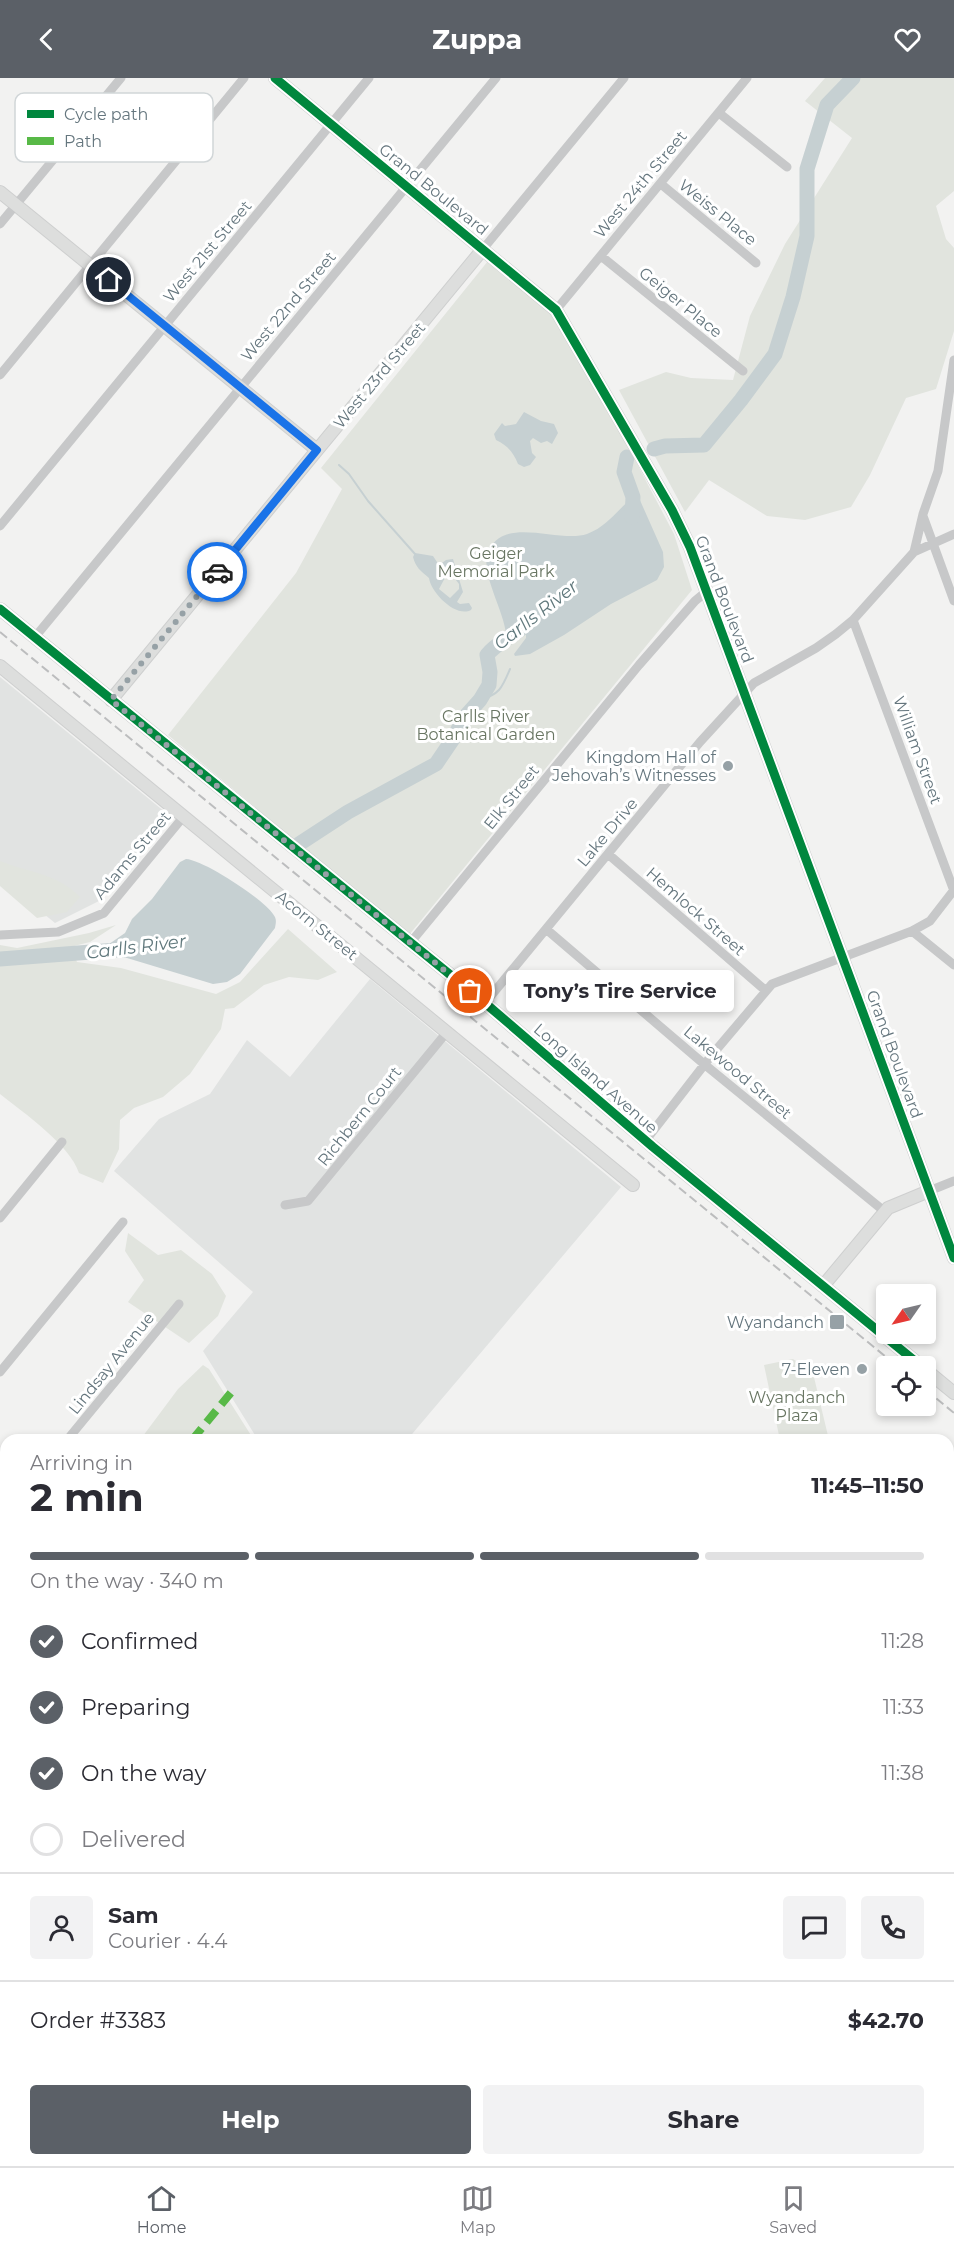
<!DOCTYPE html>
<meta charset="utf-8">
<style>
body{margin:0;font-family:Montserrat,sans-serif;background:#f2f2f3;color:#2b2b33;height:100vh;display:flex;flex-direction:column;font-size:22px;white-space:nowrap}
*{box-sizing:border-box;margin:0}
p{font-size:20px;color:#7c7c81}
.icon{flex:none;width:33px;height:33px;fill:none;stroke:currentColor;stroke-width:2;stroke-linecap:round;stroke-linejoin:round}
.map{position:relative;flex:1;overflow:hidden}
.drawer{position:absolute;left:0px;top:1356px;width:954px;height:732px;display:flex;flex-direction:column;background:#fff;border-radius:18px 18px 0 0;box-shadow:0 3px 9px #0003}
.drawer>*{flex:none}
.needle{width:39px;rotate:236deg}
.tools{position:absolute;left:876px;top:1206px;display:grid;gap:12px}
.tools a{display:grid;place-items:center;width:60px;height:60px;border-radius:6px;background:#fff;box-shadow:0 3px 9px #0003;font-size:30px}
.pin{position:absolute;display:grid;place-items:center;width:51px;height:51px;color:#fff;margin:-26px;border:3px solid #fff;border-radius:50%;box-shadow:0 2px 6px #0007}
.courier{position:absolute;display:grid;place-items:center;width:60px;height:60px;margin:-30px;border:4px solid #1a73e8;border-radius:50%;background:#fff;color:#222;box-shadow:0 2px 8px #0007}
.bubble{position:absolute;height:42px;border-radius:6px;background:#fff;box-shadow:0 3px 9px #0003;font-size:20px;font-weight:700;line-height:42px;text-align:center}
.summary em{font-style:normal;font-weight:700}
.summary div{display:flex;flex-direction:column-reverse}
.summary{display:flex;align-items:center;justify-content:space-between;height:102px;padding:0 30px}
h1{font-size:39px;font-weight:700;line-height:45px}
.bar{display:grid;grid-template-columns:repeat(4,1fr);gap:9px 6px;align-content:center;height:72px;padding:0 30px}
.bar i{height:8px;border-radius:4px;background:#e1e1e2}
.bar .on{background:#5b6067}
.bar p{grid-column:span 4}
.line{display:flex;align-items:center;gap:15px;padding:0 30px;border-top:2px solid #e1e1e2}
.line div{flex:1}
.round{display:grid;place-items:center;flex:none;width:63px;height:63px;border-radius:6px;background:#f2f2f3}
ol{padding:0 30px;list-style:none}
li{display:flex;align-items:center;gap:18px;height:66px}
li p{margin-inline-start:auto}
li .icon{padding:6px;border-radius:50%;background:#5b6067;color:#fff;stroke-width:4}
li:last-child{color:#7c7c81}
li i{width:33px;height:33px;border:3px solid #e1e1e2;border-radius:50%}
.action{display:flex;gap:12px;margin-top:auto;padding:12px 30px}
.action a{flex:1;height:69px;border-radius:6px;background:#5b6067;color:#fff;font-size:24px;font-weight:700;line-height:69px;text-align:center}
.action a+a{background:#f2f2f3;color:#2b2b33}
header{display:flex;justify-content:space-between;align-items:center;height:78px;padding:0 30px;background:#5b6067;color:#fff;font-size:27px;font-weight:700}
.dock{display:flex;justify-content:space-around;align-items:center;height:84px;border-top:2px solid #e1e1e2;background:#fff;font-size:16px;color:#7c7c81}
.dock a{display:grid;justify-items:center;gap:3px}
.dock .on{color:#5b6067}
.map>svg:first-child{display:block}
.built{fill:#e1e3e2}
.green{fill:#e1e4de}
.water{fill:#c6d0d2;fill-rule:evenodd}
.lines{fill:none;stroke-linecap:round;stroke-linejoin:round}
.stream{stroke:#c6d0d2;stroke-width:2}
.river{stroke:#c6d0d2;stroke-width:15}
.secondary-casing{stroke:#cecfcf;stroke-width:14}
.street{stroke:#c7c8c9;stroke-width:9}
.secondary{stroke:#dddedd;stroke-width:12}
.rail{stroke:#bcbdbe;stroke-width:2;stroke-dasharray:9 4.5;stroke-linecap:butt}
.quiet{stroke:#58b947;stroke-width:8;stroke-dasharray:15 8;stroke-linecap:butt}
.cycleway-casing{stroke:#fff;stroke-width:13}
.cycleway{stroke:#00873e;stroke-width:9}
.done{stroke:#96a1a6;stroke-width:6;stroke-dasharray:0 10.8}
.route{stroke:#1a73e8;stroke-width:8}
.poi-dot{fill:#96a1a6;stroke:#fff;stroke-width:2}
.labels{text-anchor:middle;stroke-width:6;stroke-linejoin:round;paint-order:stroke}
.street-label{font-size:16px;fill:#65767e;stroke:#fff}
.park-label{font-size:16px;fill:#697663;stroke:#fff}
.poi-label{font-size:16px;fill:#65767e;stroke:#fff;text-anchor:end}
.water-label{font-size:18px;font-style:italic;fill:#60787c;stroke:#fff}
.key{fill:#fff;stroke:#d1d6d8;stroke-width:1.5}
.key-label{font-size:16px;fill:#65767e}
</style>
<header><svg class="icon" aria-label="back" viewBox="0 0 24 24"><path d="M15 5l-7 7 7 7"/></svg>Zuppa<svg class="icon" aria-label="heart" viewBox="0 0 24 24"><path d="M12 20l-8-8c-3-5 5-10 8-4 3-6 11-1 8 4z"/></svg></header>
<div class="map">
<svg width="954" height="2088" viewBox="0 0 954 2088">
<rect width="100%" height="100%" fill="#f2f2f1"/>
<path class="built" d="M0,599L171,739L99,823L55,845L0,800Z
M370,901L621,1109L407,1362H258L203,1273L253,1214L114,1093L159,1041L210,1016L247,962L290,999Z"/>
<path class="green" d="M825,0H954V113L936,128L946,161L954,170V253L936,311L906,320L870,397L851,429L805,442L767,438L709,402L685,434L619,312L666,294L691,300L733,302L750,238L785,166L852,60L805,23Z
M492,178L556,232L674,456L692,512L409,857L168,657L296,495L342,411L321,390Z
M0,783C29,795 57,795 80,819L67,834L37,840L0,808Z
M116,847L90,864L70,869L77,884L121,890L216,916L240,904L288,851L337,894L318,902L289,899L264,907L234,930L225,931L221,951L190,996L163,1019L134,1030L120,1042L119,1071L103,1105L79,1095C70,1067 24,1035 0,1016V867L17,870L89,855Z
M128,1155L158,1177L181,1172L212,1196L226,1218L218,1238L189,1265L128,1224L144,1202L125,1173Z
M793,1281L813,1295L829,1362H780L764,1287Z
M203,1287L209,1291L254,1362H140L178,1311Z"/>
<path class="water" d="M524,334L541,343L554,346L558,355L552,366L547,363L541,365L533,360L530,363L532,375L536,379L530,387L524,389L518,386C513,374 508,368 496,362L494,356L502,345L505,348L516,346Z
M633,419L639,420L663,474L664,489L657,502L611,526L564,557L530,576L515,578L514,576L526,560V555L521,552L510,565L506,563C509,542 482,500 487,479C498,434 558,466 587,456C608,448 617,432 633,419Z
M415,475L433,478L439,487L446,482L453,481L463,514L457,524L460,526L469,525L472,530L471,532C456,540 431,515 429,500C420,492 416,490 413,479ZM450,486L452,489V497L459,506V511L450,520L439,511L447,496V488Z
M186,781C204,782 263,821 273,836C277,841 276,844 275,850L240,896L227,904L213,906L127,880L96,875L125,855L132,841L152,821L180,784Z"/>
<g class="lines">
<path class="stream" d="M339,387L349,396L368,423L415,476
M480,622C500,616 502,610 510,591"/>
<path class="river" d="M654,371L665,368L704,367L741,322L775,276L793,219L807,158V91L827,27L853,0
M627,379L624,394L633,419L632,439
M299,766L348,734L436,686L455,658L463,641L480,622L489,607L490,594L487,577C495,566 511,559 522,550
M0,881L117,872"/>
<g class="secondary-casing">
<path id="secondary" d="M275,0L556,232L672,432L690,469L954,1180
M0,114L317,372
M0,531L485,925L653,1069L921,1288
M0,588L633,1107
M111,622L483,171
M823,1208L888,1130L929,1113
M926,1292L954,1315
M948,1430L954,1428
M0,1626L6,1625
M0,1840L6,1843
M461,2082L472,2088"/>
</g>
<path class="street" d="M719,35L787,89
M661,106L756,185
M0,146L121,0
M483,171L624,0
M601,178L743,293
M556,232L747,0
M0,297L244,0
M923,438L954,523
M0,448L369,0
M914,474L923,436L938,393L954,282
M853,542L954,813
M35,559L496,0
M608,776L765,912
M546,851L704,986L884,1133
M912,853L954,887
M0,857L58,854L104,835L184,738
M411,864L639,587L695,523L707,513
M485,925L700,664L754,605L816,570L836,556L853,542L914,474L954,456
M646,1062L711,978L772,906L912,853L930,843L954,812
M929,1113L954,1103
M285,1127L308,1123L447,954
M0,1140L62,1064
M0,1294L123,1144
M67,1362L179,1226
M0,1433L6,1438
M948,1502L954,1495
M0,1614L6,1618
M948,1653L954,1646
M948,1804L954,1797
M948,1957L954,1950
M0,2075L6,2063
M790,2082L798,2088
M167,2088L170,2082
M276,2088L279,2082
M384,2088L387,2082
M594,2088L598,2082
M717,2088L721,2082
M841,2088L846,2082"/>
<use href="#secondary" class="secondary"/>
<path class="rail" d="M0,554L897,1288
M926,1312L954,1335"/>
<path class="quiet" d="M192,1362L234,1311"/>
<g class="cycleway-casing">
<path id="cycleway" d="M275,0L556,232L672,432L690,469L954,1180
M0,531L485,925L653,1069L921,1288"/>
</g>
<use href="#cycleway" class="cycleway"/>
</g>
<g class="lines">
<path class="done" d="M217,494L111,622L470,913"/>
<path class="route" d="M109,202L317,372L217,494"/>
</g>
<g class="poi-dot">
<circle cx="728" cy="688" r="6"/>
<rect x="829" y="1236" width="16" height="16" rx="3"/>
<circle cx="862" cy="1291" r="6"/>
</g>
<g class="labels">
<g class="street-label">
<text transform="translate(640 106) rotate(-50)" y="6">West 24th Street</text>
<text transform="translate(434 111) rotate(39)" y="6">Grand Boulevard</text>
<text transform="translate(718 134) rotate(39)" y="6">Weiss Place</text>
<text transform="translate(207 173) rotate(-50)" y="6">West 21st Street</text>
<text transform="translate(681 224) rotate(39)" y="6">Geiger Place</text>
<text transform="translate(288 228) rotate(-50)" y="6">West 22nd Street</text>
<text transform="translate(379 297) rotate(-50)" y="6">West 23rd Street</text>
<text transform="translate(725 521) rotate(69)" y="6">Grand Boulevard</text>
<text transform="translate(918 672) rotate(70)" y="6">William Street</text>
<text transform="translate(511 719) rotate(-51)" y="6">Elk Street</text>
<text transform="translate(607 754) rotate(-50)" y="6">Lake Drive</text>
<text transform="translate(132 777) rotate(-50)" y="6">Adams Street</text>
<text transform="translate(696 833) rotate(41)" y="6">Hemlock Street</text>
<text transform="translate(317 847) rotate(39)" y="6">Acorn Street</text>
<text transform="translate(895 976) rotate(70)" y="6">Grand Boulevard</text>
<text transform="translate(738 994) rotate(40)" y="6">Lakewood Street</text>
<text transform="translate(596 1000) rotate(41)" y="6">Long Island Avenue</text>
<text transform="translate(359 1038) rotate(-51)" y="6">Richbern Court</text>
<text transform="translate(111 1285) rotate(-51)" y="6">Lindsay Avenue</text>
</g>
<g class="park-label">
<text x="496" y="481">Geiger<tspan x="496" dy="18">Memorial Park</tspan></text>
<text x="486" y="644">Carlls River<tspan x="486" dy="18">Botanical Garden</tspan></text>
<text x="797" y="1325">Wyandanch<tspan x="797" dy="18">Plaza</tspan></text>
</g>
<g class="poi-label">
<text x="716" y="685">Kingdom Hall of<tspan x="716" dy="18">Jehovah’s Witnesses</tspan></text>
<text x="824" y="1250">Wyandanch</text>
<text x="850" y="1297">7-Eleven</text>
</g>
<g class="water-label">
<text transform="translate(536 537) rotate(-38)" y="6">Carlls River</text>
<text transform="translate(136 869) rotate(-7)" y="6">Carlls River</text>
</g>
</g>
<rect x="15" y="15" width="198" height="69" rx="9" class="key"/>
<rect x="27" y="32" width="27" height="8" fill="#00873e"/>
<rect x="27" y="59" width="27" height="8" fill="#58b947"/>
<g class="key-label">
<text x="64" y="42">Cycle path</text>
<text x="64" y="69">Path</text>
</g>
</svg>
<div class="tools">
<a><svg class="needle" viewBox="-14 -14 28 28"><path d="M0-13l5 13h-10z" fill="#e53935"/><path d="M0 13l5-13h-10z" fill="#7c7c81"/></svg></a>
<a><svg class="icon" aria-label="locate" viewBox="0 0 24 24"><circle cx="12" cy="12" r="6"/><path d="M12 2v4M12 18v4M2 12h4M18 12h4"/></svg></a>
</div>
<div class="pin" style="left:470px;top:913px;background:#ea580c"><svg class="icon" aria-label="bag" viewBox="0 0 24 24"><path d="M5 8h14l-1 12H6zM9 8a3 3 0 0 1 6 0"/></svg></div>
<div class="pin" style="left:109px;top:202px;background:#1f2937"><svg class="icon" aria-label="home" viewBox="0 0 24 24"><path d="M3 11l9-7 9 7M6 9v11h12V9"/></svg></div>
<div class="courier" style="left:217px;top:494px"><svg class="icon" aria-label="car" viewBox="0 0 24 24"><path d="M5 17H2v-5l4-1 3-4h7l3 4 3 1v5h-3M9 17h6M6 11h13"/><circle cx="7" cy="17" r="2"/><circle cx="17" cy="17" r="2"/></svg></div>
<div class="bubble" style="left:506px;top:892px;width:228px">Tony’s Tire Service</div>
<section class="drawer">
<div class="summary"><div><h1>2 min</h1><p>Arriving in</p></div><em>11:45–11:50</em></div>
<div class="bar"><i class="on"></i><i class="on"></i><i class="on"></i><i></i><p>On the way · 340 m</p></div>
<ol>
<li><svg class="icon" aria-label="check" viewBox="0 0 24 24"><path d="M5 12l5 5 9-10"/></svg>Confirmed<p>11:28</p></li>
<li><svg class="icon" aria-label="check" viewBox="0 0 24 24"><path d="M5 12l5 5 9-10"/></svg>Preparing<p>11:33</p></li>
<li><svg class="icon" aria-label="check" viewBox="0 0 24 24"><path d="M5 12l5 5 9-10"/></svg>On the way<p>11:38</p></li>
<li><i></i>Delivered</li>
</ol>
<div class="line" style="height:108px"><a class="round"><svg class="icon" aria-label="person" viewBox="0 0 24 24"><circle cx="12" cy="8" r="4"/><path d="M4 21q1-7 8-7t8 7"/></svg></a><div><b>Sam</b><p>Courier · 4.4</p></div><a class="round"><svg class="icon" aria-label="chat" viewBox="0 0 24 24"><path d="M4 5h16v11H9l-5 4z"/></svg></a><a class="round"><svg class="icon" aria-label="phone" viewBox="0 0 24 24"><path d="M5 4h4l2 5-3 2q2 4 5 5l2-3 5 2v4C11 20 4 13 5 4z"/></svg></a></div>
<div class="line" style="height:78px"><div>Order #3383</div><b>$42.70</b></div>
<div class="action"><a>Help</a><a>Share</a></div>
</section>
</div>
<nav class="dock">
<a class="on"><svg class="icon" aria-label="home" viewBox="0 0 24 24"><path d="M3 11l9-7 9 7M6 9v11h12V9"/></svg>Home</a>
<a><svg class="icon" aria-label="map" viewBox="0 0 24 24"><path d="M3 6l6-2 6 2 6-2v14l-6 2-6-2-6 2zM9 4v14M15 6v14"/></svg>Map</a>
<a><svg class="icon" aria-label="saved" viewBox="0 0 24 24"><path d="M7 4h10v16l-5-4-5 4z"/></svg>Saved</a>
</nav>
